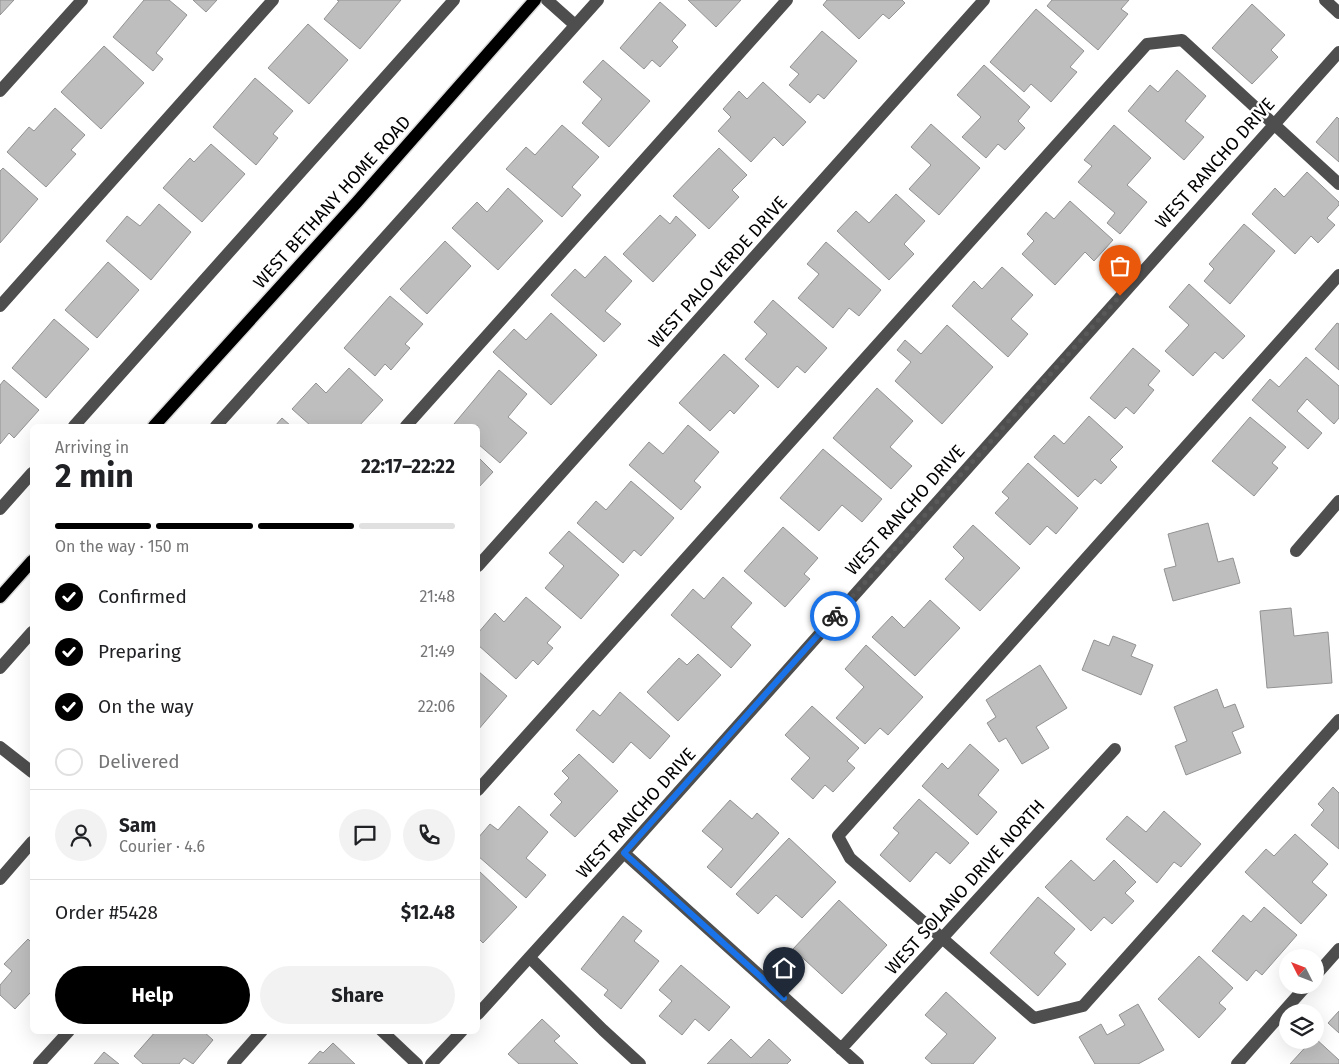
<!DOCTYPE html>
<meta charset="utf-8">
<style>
body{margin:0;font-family:"Fira Sans",sans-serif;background:#f2f2f2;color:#202124;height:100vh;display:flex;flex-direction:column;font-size:19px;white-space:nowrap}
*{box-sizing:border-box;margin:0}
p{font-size:16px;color:#757577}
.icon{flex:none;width:28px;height:28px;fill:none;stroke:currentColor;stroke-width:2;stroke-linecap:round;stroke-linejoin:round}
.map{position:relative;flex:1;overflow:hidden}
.sheet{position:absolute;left:30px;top:424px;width:450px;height:610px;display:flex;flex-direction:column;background:#fff;border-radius:8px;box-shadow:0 5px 20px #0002}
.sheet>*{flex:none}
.needle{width:32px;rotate:312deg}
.controls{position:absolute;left:1279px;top:949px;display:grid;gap:10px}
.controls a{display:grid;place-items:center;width:45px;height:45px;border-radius:50%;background:#fff;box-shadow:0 5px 20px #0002;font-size:25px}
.pin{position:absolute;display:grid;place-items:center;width:42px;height:42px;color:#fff;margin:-51px -21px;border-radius:50% 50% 50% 0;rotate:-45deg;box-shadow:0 0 5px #0007}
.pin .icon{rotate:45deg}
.courier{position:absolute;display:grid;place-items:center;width:50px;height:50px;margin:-25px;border:4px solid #1a73e8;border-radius:50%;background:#fff;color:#222;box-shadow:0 1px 6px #0007}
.headline em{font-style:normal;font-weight:700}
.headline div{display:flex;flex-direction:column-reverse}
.headline{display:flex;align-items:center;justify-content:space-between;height:85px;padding:0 25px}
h1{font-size:32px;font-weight:700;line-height:38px}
.bar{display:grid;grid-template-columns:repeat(4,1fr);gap:8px 5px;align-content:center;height:60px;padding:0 25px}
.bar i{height:6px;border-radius:4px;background:#e0e0e0}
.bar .active{background:#000}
.bar p{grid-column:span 4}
.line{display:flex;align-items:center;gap:12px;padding:0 25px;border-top:1px solid #e0e0e0}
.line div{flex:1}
.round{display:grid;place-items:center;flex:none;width:52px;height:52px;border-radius:26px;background:#f2f2f2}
ol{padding:0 25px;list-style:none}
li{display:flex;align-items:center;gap:15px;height:55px}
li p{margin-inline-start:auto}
li .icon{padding:5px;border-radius:50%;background:#000;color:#fff;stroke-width:4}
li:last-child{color:#757577}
li i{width:28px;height:28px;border:2px solid #e0e0e0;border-radius:50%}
.action{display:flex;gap:10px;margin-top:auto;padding:10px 25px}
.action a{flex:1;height:58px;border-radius:30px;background:#000;color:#fff;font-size:20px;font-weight:700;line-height:58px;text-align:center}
.action a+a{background:#f2f2f2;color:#202124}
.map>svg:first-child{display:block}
.building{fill:#bebebe;stroke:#929292}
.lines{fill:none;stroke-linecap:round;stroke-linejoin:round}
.major-casing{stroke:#dbdbdb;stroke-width:15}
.minor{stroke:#4e4e4e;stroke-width:12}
.major{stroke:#000;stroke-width:12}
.done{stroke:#595959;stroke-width:5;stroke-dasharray:0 9}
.route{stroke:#1a73e8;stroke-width:6}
.labels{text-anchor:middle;stroke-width:5;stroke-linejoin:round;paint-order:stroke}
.street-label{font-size:18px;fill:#000;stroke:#fff}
</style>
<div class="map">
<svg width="1339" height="1064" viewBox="0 0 1339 1064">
<rect width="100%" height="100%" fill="#fff"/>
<path class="building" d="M0,0H14L0,15Z
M144,0H169L187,15L156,53L163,59L153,71L113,37Z
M193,0H217L206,12Z
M337,0H401L360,49L324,19L339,1Z
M688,0H741L716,27Z
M827,0H902L905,3L889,19L883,14L859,39L823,5Z
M1052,0H1129L1121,9L1128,14L1098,50L1047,6Z
M660,2L686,25L672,41L678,47L660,67L652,60L644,69L620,48Z
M1252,4L1285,35L1271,50L1278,57L1252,84L1212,48Z
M1036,9L1084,51L1070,67L1077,72L1051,102L1031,84L1024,92L990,62Z
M308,24L348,60L309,104L268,68Z
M822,31L857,61L824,99L818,94L810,103L789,85L799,74L790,67Z
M104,46L144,83L101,129L61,92Z
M603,60L650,101L609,147L582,123L602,99L583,82Z
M984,65L1030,107L1018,121L1025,128L1005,150L998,144L986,158L962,137L981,117L957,95Z
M1177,70L1206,96L1185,121L1204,137L1184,160L1128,111L1150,85L1158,92Z
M255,78L293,111L273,134L278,138L256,165L213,127Z
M763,82L806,122L783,146L774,137L751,162L718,131L731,117L723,109L739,91L747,99Z
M55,108L85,135L71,150L76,154L46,187L7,152L29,127L34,131Z
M1337,117L1339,119V162L1316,142Z
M931,124L980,168L939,215L909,189L931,165L911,147Z
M562,125L599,157L572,187L581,195L562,217L506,169L526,147L535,155Z
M1114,125L1151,158L1127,185L1147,202L1120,234L1107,223L1115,213L1078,182L1092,166L1084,160Z
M211,144L245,174L202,222L163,188L190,158L194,162Z
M719,148L747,175L732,190L739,197L709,229L673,196Z
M3,168L38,199L0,243V171Z
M1307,172L1339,202V205L1327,218L1335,225L1318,243L1311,236L1295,254L1252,214L1275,188L1284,197Z
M508,188L543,221L498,270L452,228L477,202L487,212Z
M896,194L925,221L904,244L914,254L889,280L837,231L856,211L869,223Z
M1070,201L1113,240L1094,261L1085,252L1055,285L1022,254L1034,241L1027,234L1046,212L1054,219Z
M159,204L191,232L151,280L106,241L127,216L140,226Z
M660,215L670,224L676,216L696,235L653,282L623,254Z
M1244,224L1275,251L1230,304L1204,281L1214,269L1209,264Z
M445,241L471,266L427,314L400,289Z
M826,242L881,290L859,316L849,308L833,328L798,298L819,274L807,264Z
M605,256L632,281L605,311L621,324L604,342L551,295L575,269L585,278Z
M108,262L139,290L97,338L65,310Z
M1002,267L1033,295L1011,319L1028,334L1008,357L952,306L974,281L982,289Z
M1189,284L1245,336L1223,359L1215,352L1193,376L1165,351L1189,325L1169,307Z
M390,296L423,324L405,344L410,348L391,370L385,364L375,376L344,348Z
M773,300L827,348L805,373L797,366L778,388L745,359L767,334L754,322Z
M551,313L597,355L551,405L493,352L514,329L526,340Z
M54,319L89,349L46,398L12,368Z
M1337,323L1339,324V370L1315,349Z
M947,325L993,367L942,424L895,381L911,362L897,350L905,340L921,354Z
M1133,348L1160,371L1148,385L1154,390L1134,414L1126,407L1115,419L1090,398Z
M724,354L759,386L734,414L730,410L710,431L679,403Z
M1306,357L1339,386V418L1334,424L1307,399L1297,411L1322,433L1308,449L1252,400L1270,379L1279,387Z
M349,368L383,400L359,426H311L292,409L316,383L326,393Z
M499,370L527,394L508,417L527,433L500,463L478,444V426H457L454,424Z
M4,380L39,410L14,438L9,433L0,444V385Z
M877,388L913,421L890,447L912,466L891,489L833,438Z
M1089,416L1123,447L1110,460L1117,467L1101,484L1095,479L1078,497L1034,457L1054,435L1064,444Z
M1250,417L1286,447L1272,463L1278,468L1254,496L1212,461Z
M282,418L291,426H275Z
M688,425L719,452L694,481L701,487L681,510L629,465L649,442L663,454Z
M823,449L882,499L862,522L842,505L819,531L780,498Z
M478,457L493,472L478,488Z
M1028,463L1078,508L1056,534L1047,526L1030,545L995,513L1009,498L1002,492Z
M631,481L674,518L641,556L634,550L623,563L577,523L596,501L606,510Z
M1208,523L1218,562L1233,558L1240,583L1173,601L1164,569L1176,566L1168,534Z
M973,525L1020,568L980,611L945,579L964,558L953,547Z
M783,527L818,558L804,574L810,579L785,607L744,571Z
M569,531L619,575L581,619L545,588L564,566L549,553Z
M723,577L752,603L731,627L751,645L731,668L671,615L693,589L704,599Z
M526,597L561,627L547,643L553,648L538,665L533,660L516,679L478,645V633L495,613L504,622Z
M930,600L960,628L915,676L872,637L892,616L904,628Z
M1291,608L1294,636L1328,632L1332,683L1267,688L1260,611Z
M1113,636L1136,645L1131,656L1153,665L1141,695L1082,670L1094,640L1109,646Z
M866,645L923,697L888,735L880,728L865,744L836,718L864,687L845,669Z
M698,654L721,675L678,721L647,692L679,658L687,665Z
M1040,665L1067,708L1036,727L1049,748L1022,764L1006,738L999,742L987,723L996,717L986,700Z
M478,671L507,696L478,730Z
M1217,689L1224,708L1235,704L1244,727L1232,732L1241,753L1186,775L1175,746L1187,741L1174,707Z
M620,692L670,736L650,759L631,742L613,763L576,730L593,710L600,716Z
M812,706L859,748L847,761L855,768L833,792L825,785L813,799L791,779L810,758L785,735Z
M970,744L999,770L978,795L997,812L977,835L922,786L942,763L948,769Z
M579,754L618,791L575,837L550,815L562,802L554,794L569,778L562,771Z
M1333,787L1339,793V849L1311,825L1324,810L1318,804Z
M919,799L969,843L950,864L936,852L910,882L880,855L899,833L893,828Z
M730,800L752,819L757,813L779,833L731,888L707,867L723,849L702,831Z
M519,806L548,832L526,858L546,875L526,898L478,856V838L490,824L498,830Z
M1164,811L1201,844L1181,867L1174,862L1157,883L1106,839L1127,816L1146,832Z
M1295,834L1328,864L1312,882L1327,895L1301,924L1245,872L1266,849L1274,856Z
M789,838L836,882L802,918L776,895L758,914L736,894Z
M1071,860L1094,881L1114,860L1136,882L1125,893L1134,901L1112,924L1104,917L1091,931L1045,887Z
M479,871L517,907L483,943L480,940L478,943Z
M1038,897L1075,929L1054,953L1066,964L1038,996L990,953Z
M839,900L887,945L842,994L793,949Z
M1264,907L1297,935L1262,975L1256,970L1247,981L1212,951L1243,915L1251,922Z
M623,916L642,931L634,941L659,961L621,1009L604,995L608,990L581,969Z
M28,939L32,943V995L30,993L15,1009L0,995V985L12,971L4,964Z
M1199,956L1233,988L1219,1003L1226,1009L1199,1038L1158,999Z
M681,965L730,1007L709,1031L695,1019L682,1035L659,1016L672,1001L659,990Z
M946,992L996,1038L973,1064H932L925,1058L947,1034L925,1015Z
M1138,1004L1164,1050L1138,1064H1095L1079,1037L1101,1024L1107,1035L1125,1025L1119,1015Z
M1339,1011V1033L1328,1023Z
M542,1019L560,1036L554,1041L578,1064H519L508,1054Z
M156,1031H203L213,1040L193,1064L184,1058L179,1064H143L134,1056Z
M1315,1038L1339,1060V1064H1290L1312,1040H1315Z
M731,1039L751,1058L769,1039L791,1060L787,1064H707Z
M333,1043L355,1064H308L320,1051L323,1053Z
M104,1052L119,1064H94Z"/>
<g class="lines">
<g class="major-casing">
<path id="major" d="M154,426L357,202L535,0
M0,597L32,561"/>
</g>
<path class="minor" d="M547,0L575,25
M1325,0L1339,13
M0,91L82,0
M1339,275L838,836L850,858L1034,1018L1083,1006L1339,720
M0,306L273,0
M74,426L454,0
M216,426L598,0
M406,426L787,0
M0,509L32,473
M1296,551L1339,501
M478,566L984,0
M0,668L32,632
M0,747L32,772
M478,790L1147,44L1182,40L1339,184
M624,853L858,1064
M0,879L32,842
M530,958L603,1030L640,1064
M1315,976L1339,949
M478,1014L624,853L1339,52
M382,1031L417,1064
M841,1049L1115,749
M39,1064L69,1031
M233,1064L262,1031
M431,1064L462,1031
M1237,1064L1307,985"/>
<use href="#major" class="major"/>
</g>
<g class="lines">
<path class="done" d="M835,616L1120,296"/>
<path class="route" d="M784,998L624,853L835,616"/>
</g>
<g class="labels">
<g class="street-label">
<text transform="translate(1215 163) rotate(-48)" y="6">WEST RANCHO DRIVE</text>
<text transform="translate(332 202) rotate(-48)" y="6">WEST BETHANY HOME ROAD</text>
<text transform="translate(718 272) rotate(-48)" y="6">WEST PALO VERDE DRIVE</text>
<text transform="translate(905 510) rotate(-48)" y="6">WEST RANCHO DRIVE</text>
<text transform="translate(636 813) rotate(-48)" y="6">WEST RANCHO DRIVE</text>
<text transform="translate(965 887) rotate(-48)" y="6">WEST SOLANO DRIVE NORTH</text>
</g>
</g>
</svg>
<div class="controls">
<a><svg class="needle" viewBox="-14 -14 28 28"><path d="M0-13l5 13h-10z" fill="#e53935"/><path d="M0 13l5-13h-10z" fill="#757577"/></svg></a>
<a><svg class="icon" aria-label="layers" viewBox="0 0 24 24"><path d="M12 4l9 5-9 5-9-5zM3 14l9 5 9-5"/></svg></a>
</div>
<div class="pin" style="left:1120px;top:296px;background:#ea580c"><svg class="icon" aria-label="bag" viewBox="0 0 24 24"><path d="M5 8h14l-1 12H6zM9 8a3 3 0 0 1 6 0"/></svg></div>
<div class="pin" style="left:784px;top:998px;background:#1f2937"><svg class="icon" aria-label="home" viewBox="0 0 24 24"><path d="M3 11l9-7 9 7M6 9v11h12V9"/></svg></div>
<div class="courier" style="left:835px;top:616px"><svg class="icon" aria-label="bike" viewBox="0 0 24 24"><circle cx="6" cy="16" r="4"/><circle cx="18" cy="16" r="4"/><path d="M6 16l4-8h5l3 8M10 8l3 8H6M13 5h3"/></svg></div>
<section class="sheet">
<div class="headline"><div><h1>2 min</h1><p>Arriving in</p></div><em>22:17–22:22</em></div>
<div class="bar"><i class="active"></i><i class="active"></i><i class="active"></i><i></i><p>On the way · 150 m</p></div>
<ol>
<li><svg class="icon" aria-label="check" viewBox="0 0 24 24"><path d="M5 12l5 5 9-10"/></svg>Confirmed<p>21:48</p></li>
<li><svg class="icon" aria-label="check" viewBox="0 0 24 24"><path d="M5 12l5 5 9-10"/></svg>Preparing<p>21:49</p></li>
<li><svg class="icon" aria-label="check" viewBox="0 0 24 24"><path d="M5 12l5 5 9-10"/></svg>On the way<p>22:06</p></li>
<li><i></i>Delivered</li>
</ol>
<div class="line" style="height:90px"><a class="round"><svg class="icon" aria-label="person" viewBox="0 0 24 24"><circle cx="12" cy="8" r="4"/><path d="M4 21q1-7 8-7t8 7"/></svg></a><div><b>Sam</b><p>Courier · 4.6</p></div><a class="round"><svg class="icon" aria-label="chat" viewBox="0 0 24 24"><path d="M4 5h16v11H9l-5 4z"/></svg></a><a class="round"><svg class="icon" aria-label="phone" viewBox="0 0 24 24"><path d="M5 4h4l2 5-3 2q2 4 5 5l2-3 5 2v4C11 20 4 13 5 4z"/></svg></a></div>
<div class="line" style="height:65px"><div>Order #5428</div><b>$12.48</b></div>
<div class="action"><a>Help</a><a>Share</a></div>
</section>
</div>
